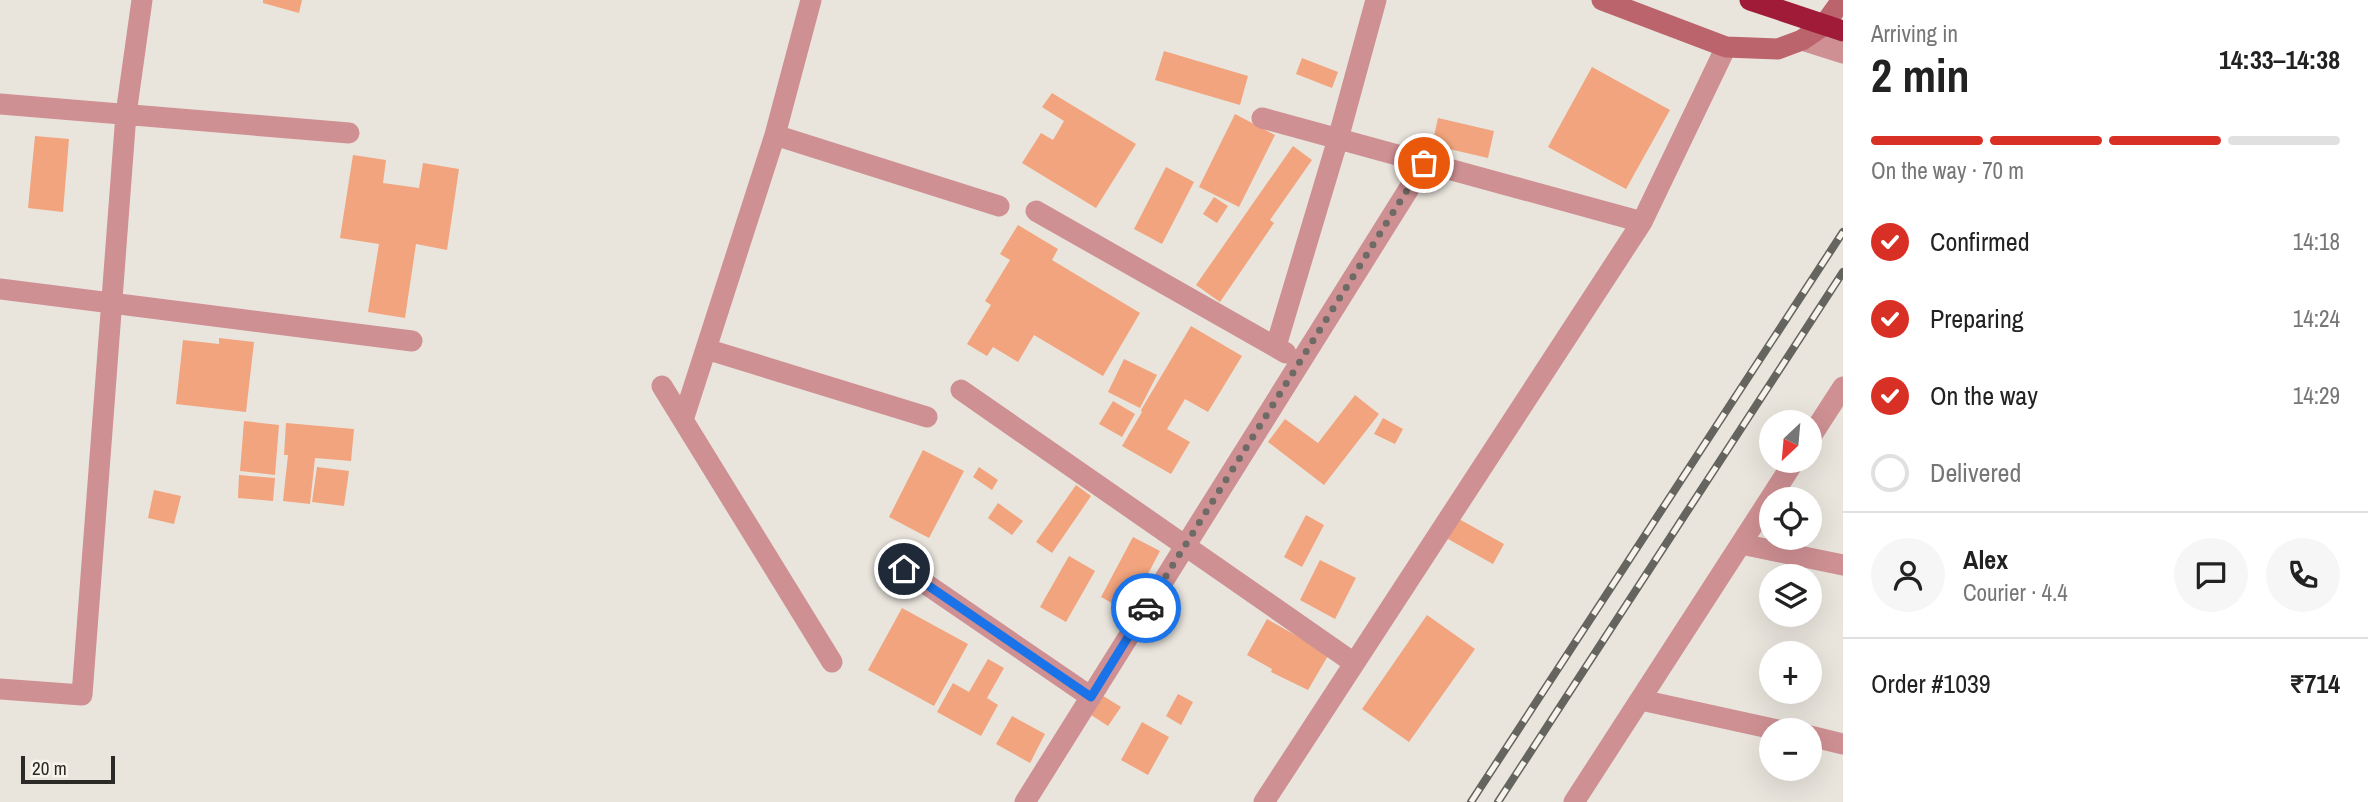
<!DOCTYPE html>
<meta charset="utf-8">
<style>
body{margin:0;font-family:"Archivo Narrow",sans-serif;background:#f6f6f6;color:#222;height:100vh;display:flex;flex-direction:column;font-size:26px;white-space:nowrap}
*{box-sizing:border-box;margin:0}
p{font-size:23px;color:#767676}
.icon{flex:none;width:38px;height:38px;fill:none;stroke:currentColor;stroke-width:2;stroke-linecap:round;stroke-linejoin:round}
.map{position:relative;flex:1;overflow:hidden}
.sheet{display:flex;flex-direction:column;background:#fff;width:525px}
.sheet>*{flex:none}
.needle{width:46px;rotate:206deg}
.tools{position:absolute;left:1759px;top:410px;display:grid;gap:14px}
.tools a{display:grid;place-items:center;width:63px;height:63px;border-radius:50%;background:#fff;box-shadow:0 7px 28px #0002;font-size:35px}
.scale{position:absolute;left:21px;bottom:18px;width:94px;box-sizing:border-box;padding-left:7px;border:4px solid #2b2a27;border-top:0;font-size:19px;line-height:24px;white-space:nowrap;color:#2b2a27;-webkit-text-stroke:5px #f6f3ea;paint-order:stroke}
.pin{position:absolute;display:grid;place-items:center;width:60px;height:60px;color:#fff;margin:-30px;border:4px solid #fff;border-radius:50%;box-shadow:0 2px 7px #0007}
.courier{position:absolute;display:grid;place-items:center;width:70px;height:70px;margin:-35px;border:5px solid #1a73e8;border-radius:50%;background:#fff;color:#222;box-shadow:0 2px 9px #0007}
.headline em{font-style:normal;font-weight:700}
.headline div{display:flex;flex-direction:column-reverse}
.headline{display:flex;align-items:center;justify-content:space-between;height:119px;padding:0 28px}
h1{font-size:46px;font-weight:700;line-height:52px}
.bar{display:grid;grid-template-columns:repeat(4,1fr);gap:10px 7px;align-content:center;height:84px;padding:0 28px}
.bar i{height:9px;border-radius:5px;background:#e0e0e0}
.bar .selected{background:#d93025}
.bar p{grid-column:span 4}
.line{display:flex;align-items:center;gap:18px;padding:0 28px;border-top:2px solid #e0e0e0}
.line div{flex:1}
.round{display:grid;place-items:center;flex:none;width:74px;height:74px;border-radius:37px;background:#f6f6f6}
ol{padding:0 28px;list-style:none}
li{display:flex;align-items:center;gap:21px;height:77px}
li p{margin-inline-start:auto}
li .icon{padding:7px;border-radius:50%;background:#d93025;color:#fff;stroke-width:4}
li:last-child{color:#767676}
li i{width:38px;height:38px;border:4px solid #e0e0e0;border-radius:50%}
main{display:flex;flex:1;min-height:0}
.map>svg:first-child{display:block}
.building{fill:#f1a47d}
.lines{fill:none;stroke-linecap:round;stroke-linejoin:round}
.street{stroke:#ce9093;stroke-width:21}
.secondary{stroke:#bc646c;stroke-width:21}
.rail-casing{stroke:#66645f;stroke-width:8}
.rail{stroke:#f6f3ea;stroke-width:5;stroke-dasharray:16;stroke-linecap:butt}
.highway-bridge{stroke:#9f1b37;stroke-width:21}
.done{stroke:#6e6b67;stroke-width:7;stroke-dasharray:0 12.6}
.route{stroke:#1a73e8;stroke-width:9}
</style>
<main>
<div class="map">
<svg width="1843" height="802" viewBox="0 0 1843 802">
<rect width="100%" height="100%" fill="#e9e5dd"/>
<path class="building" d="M263,0H302L299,13L263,3Z
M1164,51L1248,76L1240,105L1155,80Z
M1302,58L1338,72L1332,88L1296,74Z
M1592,67L1670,110L1626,189L1548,147Z
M1052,93L1136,144L1096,208L1022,163L1041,133L1053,140L1064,121L1042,107Z
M1235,114L1275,135L1239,207L1199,187Z
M1438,118L1494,131L1488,158L1432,145Z
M35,136L69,139L63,212L28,208Z
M1293,146L1312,160L1270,220L1274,223L1220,302L1196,285Z
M353,155L386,160L383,183L419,188L423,163L459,169L447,250L416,244L405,318L368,312L379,244L340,238Z
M1166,167L1194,182L1162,244L1134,229Z
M1214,197L1228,206L1217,223L1203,214Z
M1018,225L1058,249L1052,260L1140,313L1103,376L1034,335L1018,362L993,347L987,356L967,344L991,305L985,301L1010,260L1000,254Z
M1191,326L1242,356L1208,412L1185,399L1167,429L1190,442L1171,474L1122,446L1142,412L1141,410Z
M219,338L254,342L246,412L176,404L183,340L219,344Z
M1124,359L1157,375L1140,408L1108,392Z
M1355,395L1379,414L1324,485L1268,442L1285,419L1318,443Z
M1113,401L1135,414L1122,437L1099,424Z
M1383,418L1403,429L1395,444L1374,434Z
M244,421L279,425L275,475L240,471Z
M286,423L354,429L351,461L315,458L310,504L283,501L288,455H284Z
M923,450L964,471L929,538L889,517Z
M317,467L349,471L344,506L312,502Z
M979,467L998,480L992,490L973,477Z
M239,475L275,478L273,501L238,498Z
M1076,485L1091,496L1052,553L1036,542Z
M154,490L181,496L174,524L148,518Z
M998,503L1023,521L1012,535L988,518Z
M1306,515L1324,525L1302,567L1284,557Z
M1459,519L1504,544L1493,564L1448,539Z
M1133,537L1160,551L1128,612L1101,597Z
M1069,556L1095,571L1066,622L1040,607Z
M1320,560L1356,578L1335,619L1300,600Z
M902,608L968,644L934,706L868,670Z
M1427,615L1475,649L1409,742L1362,709Z
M1267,619L1329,654L1308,690L1271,672L1272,669L1247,655Z
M988,659L1004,668L987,698L998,705L981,736L937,712L953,683L969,692Z
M1100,694L1121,707L1108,726L1088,713Z
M1178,694L1193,702L1181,725L1166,716Z
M1012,716L1045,734L1030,763L996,744Z
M1142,722L1169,737L1148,775L1121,760Z"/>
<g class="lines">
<path class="street" d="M1802,40L1843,53
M0,104L349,133
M1262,118L1642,222
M775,135L999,206
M1036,211L1286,353
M0,289L412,341
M1276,346L1338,139L1376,0
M706,349L927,417
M662,386L832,662
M961,390L1354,663
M683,420L775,135L811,0
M1810,438L1843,387
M1741,544L1843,565
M904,569L1091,697
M0,689L82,695L126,114L142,0
M1641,700L1778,730
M1810,736L1843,744
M1025,802L1425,163
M1264,802L1642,222L1726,47
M1574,802L1795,460"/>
<path class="secondary" d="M1602,0L1726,47L1778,49L1802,40L1824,25L1842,0"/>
<g class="rail-casing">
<path id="rail" d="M1471,802L1843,232
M1498,802L1843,272"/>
</g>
<use href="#rail" class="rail"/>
<path class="highway-bridge" d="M1750,0L1843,31"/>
</g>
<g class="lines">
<path class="done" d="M1146,608L1424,163"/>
<path class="route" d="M904,569L1091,697L1146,608"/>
</g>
</svg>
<div class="tools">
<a><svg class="needle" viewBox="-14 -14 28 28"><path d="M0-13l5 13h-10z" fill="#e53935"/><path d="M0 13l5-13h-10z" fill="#767676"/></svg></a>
<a><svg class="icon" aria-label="locate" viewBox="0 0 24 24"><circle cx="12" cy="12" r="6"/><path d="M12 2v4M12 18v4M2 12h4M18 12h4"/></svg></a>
<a><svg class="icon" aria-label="layers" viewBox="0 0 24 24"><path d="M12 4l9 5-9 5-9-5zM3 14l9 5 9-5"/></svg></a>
<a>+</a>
<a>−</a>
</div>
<div class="scale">20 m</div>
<div class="pin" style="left:1424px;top:163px;background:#ea580c"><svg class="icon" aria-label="bag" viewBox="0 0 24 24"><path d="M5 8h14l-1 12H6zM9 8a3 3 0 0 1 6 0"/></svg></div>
<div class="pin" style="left:904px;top:569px;background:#1f2937"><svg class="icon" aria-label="home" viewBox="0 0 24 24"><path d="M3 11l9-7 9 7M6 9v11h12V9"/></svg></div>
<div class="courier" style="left:1146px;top:608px"><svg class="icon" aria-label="car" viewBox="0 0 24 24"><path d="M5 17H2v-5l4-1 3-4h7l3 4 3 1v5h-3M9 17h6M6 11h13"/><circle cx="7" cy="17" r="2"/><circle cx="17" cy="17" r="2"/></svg></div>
</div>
<section class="sheet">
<div class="headline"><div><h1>2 min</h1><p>Arriving in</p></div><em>14:33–14:38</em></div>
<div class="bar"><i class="selected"></i><i class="selected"></i><i class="selected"></i><i></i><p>On the way · 70 m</p></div>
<ol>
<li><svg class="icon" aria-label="check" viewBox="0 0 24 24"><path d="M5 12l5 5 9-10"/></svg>Confirmed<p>14:18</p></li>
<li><svg class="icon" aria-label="check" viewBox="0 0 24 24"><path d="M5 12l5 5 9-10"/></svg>Preparing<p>14:24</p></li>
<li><svg class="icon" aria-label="check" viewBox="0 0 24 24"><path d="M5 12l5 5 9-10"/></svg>On the way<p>14:29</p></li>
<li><i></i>Delivered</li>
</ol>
<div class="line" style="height:126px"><a class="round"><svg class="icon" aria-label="person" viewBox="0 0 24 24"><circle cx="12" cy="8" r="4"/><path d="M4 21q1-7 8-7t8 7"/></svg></a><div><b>Alex</b><p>Courier · 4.4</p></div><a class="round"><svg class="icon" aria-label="chat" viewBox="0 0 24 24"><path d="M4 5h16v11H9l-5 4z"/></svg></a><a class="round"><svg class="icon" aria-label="phone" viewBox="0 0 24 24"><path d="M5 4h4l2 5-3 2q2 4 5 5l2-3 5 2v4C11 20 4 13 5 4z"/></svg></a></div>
<div class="line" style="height:91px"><div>Order #1039</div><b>₹714</b></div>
</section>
</main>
